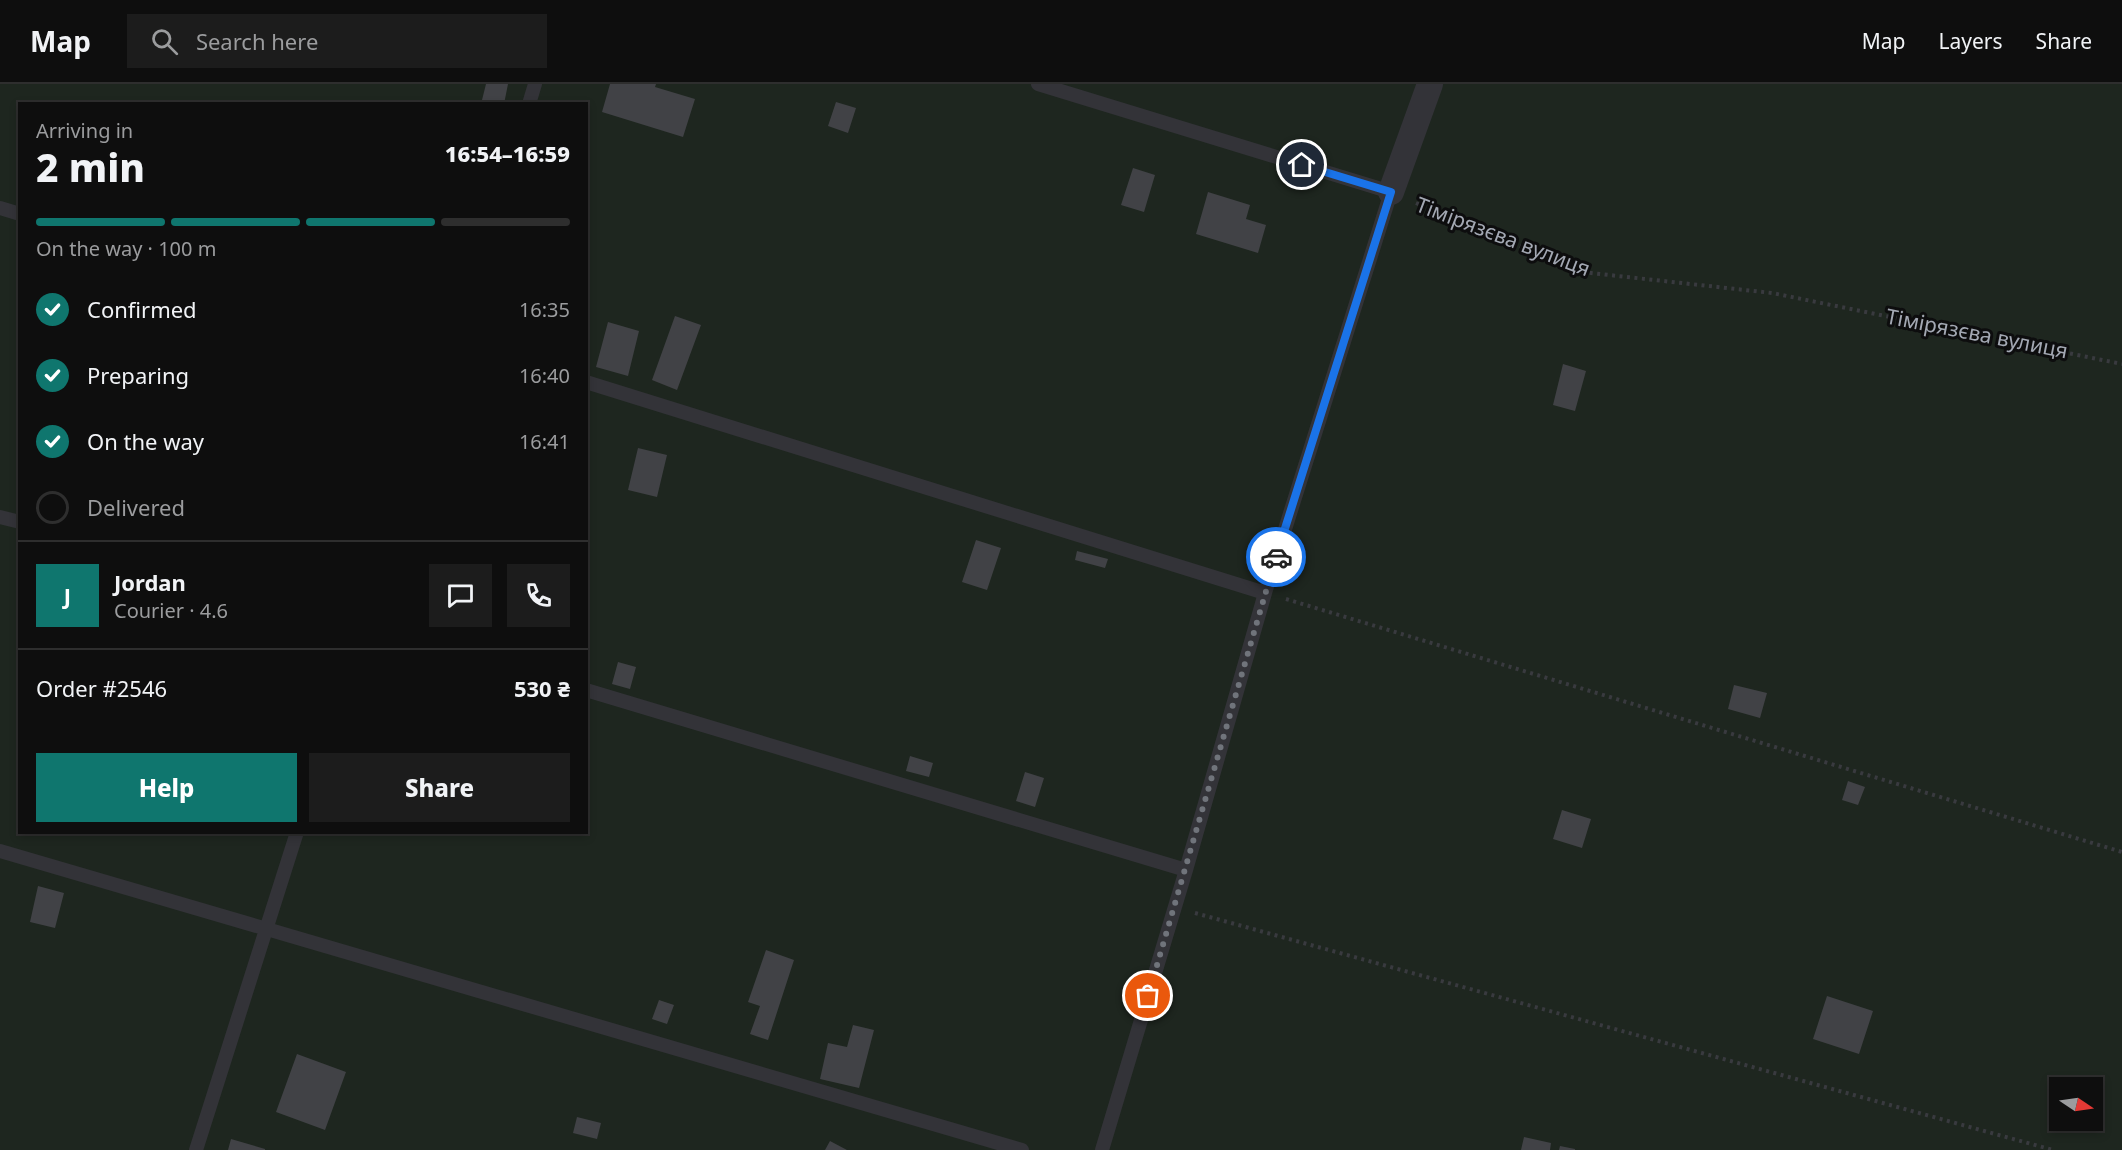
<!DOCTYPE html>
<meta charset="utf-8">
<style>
body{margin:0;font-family:"Noto Sans",sans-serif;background:#1c1c1c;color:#f1f3f6;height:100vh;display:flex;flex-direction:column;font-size:22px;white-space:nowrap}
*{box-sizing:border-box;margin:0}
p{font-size:20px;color:#9b9c9e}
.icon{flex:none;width:33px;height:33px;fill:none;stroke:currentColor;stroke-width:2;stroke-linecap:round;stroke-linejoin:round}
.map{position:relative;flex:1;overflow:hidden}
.panel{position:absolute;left:18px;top:18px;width:570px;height:732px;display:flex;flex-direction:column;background:#0e0e0e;border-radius:0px;box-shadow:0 3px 9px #0003,0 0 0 2px #2e2e2e}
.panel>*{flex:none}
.needle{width:39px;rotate:103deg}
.fabs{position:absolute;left:2049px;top:993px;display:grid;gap:12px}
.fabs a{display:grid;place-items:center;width:54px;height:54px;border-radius:0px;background:#0e0e0e;box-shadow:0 3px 9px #0003,0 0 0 2px #2e2e2e;font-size:30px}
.pin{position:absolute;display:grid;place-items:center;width:51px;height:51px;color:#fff;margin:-26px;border:3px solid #fff;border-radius:50%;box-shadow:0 2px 6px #0007}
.courier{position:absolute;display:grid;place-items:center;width:60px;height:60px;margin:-30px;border:4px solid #1a73e8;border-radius:50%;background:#fff;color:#222;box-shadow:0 2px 8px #0007}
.head em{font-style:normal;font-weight:800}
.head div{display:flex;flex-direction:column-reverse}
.head{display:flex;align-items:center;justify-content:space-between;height:102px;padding:0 18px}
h1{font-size:39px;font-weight:800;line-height:45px}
.bar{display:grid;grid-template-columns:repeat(4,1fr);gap:9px 6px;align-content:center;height:72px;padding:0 18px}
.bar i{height:8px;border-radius:4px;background:#2e2e2e}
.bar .active{background:#0f766e}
.bar p{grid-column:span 4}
.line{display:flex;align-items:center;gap:15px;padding:0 18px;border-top:2px solid #2e2e2e}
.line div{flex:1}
.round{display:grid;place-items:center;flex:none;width:63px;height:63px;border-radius:0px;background:#1c1c1c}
ol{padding:0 18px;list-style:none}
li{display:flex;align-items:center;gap:18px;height:66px}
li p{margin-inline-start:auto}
li .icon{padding:6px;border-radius:50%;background:#0f766e;color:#fff;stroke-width:4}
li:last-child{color:#9b9c9e}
li i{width:33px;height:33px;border:3px solid #2e2e2e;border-radius:50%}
.action{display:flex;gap:12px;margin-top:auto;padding:12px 18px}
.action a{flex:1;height:69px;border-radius:0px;background:#0f766e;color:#fff;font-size:24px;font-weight:800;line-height:69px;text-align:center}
.action a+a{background:#1c1c1c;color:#f1f3f6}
header{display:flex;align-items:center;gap:36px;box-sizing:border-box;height:84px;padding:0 30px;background:#0e0e0e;border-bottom:2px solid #2e2e2e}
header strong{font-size:28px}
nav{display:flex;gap:33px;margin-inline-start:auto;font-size:21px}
.search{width:420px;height:54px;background:#1c1c1c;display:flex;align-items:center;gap:15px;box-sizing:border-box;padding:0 21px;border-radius:0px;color:#9b9c9e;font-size:22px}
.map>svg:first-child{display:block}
.green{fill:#1e261f;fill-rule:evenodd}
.building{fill:#414246}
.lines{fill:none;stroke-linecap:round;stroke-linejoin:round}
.path{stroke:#393a3f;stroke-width:4;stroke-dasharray:3 4.5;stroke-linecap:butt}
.lane{stroke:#333338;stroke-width:14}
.street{stroke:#333338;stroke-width:26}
.done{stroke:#70747b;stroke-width:6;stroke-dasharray:0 10.8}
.route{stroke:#1a73e8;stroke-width:8}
.labels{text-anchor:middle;stroke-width:6;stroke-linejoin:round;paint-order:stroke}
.street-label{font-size:21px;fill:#a3a8b3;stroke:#0d0d0e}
</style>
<header>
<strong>Map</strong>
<div class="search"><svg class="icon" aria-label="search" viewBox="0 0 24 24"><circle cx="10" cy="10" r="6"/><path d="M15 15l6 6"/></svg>Search here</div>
<nav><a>Map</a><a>Layers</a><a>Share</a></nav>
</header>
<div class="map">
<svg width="2122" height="1066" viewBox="0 0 2122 1066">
<rect width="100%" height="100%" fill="#121213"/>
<path class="green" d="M0,0H2122V1066H0ZM20,20H586V748H20ZM2060,1004H2092V1036H2060Z"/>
<path class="building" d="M486,0H508L504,20H481Z
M610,0H656L655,3L695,15L683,53L602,28Z
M836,18L856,24L848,49L828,42Z
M1133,84L1155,91L1144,128L1121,121Z
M1208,108L1250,121L1246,135L1266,141L1258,169L1196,150Z
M675,232L701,241L677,306L652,296Z
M608,238L639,247L628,292L596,283Z
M1563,280L1586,287L1575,327L1553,321Z
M638,364L667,371L657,413L628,406Z
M976,456L1001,464L987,506L962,498Z
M1077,467L1108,475L1105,484L1075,476Z
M618,578L636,583L630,605L612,600Z
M1734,601L1767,609L1760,634L1728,625Z
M910,672L933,679L929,693L906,687Z
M1025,688L1044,694L1035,723L1016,717Z
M1848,697L1865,703L1858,721L1842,716Z
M1562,726L1591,735L1582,764L1553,755Z
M38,802L64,809L55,844L30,838Z
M766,866L794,876L768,956L750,950L760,922L748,918Z
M1827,912L1873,927L1859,970L1813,955Z
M659,916L674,921L667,940L652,935Z
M853,941L874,946L859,1004L820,995L828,959L847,963Z
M297,970L346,988L325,1046L276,1028Z
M577,1033L601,1039L597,1055L573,1049Z
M1524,1053L1551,1059L1550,1066H1521Z
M231,1055L265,1065V1066H228Z
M830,1057L847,1066H825Z
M1560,1062L1575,1065V1066H1559Z"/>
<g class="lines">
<path class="path" d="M1416,119L1582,188L1772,209L2122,280
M1286,515L2122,768
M1195,829L2053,1066"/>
<path class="lane" d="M1038,0L1391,108L1265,509L1186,786L1102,1066
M529,20L535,0
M0,124L20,130
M586,298L1265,509
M0,433L20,438
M586,606L1186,786
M0,767L1022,1066
M196,1066L297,748"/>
<path class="street" d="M1391,108L1430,0"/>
</g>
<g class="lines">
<path class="done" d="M1148,912L1276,473"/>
<path class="route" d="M1276,473L1391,108L1302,81"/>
</g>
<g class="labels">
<g class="street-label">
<text transform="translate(1503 153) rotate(21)" y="7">Тімірязєва вулиця</text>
<text transform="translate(1977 250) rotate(11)" y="7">Тімірязєва вулиця</text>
</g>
</g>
</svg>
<div class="fabs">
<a><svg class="needle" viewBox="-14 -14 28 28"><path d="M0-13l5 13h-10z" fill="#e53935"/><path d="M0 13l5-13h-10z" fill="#9b9c9e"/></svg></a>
</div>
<div class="pin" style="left:1148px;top:912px;background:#ea580c"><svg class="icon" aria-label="bag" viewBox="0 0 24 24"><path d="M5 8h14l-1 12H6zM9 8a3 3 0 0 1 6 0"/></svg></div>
<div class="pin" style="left:1302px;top:81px;background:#1f2937"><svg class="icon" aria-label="home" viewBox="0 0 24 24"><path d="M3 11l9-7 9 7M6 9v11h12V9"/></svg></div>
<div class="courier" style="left:1276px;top:473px"><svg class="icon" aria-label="car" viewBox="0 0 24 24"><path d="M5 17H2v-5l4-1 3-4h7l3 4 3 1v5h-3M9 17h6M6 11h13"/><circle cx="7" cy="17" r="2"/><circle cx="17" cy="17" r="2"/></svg></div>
<section class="panel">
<div class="head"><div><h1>2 min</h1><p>Arriving in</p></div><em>16:54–16:59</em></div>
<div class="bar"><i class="active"></i><i class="active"></i><i class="active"></i><i></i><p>On the way · 100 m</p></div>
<ol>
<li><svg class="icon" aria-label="check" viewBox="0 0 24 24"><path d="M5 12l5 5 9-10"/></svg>Confirmed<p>16:35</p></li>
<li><svg class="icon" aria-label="check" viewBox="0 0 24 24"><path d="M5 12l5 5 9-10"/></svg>Preparing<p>16:40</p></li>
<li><svg class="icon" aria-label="check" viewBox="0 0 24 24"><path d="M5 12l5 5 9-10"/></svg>On the way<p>16:41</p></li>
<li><i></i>Delivered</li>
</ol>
<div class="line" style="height:108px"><b class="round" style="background:#0f766e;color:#fff">J</b><div><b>Jordan</b><p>Courier · 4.6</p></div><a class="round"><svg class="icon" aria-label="chat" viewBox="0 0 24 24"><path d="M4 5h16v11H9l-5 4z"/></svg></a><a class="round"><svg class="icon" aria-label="phone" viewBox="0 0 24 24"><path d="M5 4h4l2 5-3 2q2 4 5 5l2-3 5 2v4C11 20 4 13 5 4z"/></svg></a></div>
<div class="line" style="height:78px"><div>Order #2546</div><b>530 ₴</b></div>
<div class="action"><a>Help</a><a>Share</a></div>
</section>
</div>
